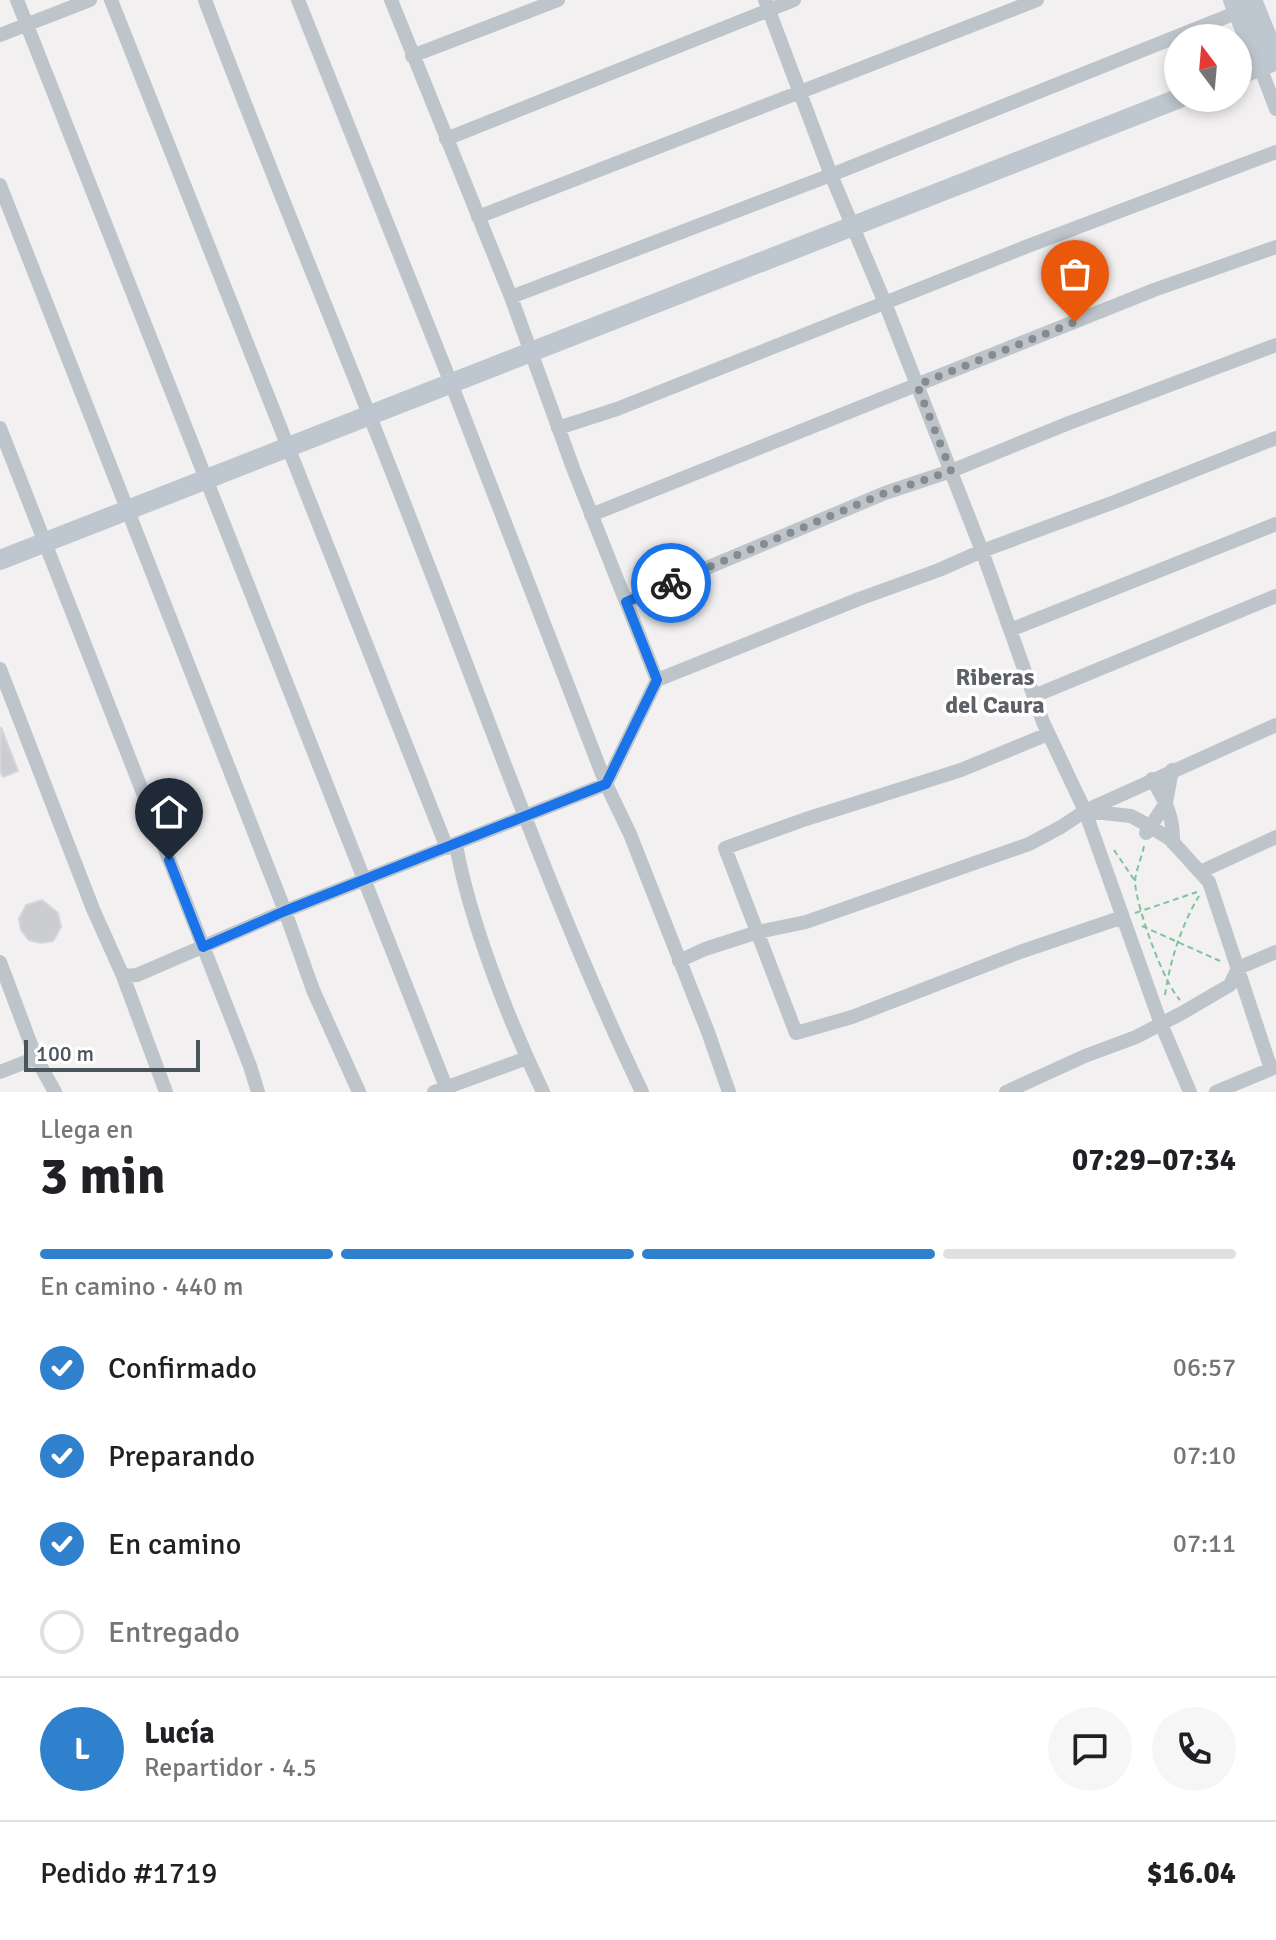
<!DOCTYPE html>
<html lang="es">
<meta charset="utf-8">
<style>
body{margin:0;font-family:Signika,sans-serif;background:#f6f6f6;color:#202124;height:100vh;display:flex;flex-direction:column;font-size:30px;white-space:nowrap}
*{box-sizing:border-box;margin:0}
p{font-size:26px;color:#757577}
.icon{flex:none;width:44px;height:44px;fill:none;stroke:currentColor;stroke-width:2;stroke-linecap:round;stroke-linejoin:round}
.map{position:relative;height:1092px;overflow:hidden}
.panel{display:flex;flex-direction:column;background:#fff;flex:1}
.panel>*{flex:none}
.needle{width:52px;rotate:344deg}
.controls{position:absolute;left:1164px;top:24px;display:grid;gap:16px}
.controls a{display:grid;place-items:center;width:88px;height:88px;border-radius:50%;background:#fff;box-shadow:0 4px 12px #0003;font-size:40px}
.scale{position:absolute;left:24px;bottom:20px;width:176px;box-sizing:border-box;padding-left:8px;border:4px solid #4a545b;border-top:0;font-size:22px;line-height:28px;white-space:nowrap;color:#4a545b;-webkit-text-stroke:6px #fff;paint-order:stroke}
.pin{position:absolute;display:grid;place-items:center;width:68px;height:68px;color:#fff;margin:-82px -34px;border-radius:50% 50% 50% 0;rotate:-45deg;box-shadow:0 0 8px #0007}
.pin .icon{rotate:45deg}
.courier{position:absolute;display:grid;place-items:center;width:80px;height:80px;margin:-40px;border:6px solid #1a73e8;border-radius:50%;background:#fff;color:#222;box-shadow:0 2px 10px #0007}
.head em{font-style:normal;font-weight:700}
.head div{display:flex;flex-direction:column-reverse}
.head{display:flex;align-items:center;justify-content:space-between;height:136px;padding:0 40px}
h1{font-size:52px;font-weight:700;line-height:60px}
.bar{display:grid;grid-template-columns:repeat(4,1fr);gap:12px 8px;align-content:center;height:96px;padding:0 40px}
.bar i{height:10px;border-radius:6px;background:#e0e0e0}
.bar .on{background:#2f80cd}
.bar p{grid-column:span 4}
.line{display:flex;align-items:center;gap:20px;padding:0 40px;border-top:2px solid #e0e0e0}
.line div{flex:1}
.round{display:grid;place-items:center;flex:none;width:84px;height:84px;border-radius:42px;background:#f6f6f6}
ol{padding:0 40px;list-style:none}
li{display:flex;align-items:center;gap:24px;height:88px}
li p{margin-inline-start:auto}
li .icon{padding:8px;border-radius:50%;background:#2f80cd;color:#fff;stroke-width:4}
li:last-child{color:#757577}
li i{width:44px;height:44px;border:4px solid #e0e0e0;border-radius:50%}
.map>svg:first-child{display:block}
.building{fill:#cbcdd1;stroke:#d4d6da;stroke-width:2}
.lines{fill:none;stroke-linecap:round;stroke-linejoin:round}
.path{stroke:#7fc49d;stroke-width:2;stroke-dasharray:6 4;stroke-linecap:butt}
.street{stroke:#bdc5cb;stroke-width:14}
.secondary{stroke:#bec7cf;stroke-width:20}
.done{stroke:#858b8f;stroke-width:8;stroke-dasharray:0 14.4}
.route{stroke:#1a73e8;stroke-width:10}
.labels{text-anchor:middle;stroke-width:7;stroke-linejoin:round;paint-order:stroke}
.neighbourhood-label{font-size:24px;font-weight:bold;fill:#5d6064;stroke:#fff}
</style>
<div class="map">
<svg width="1276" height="1092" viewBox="0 0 1276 1092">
<rect width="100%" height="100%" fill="#f2f0f0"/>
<path class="building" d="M1,727L18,771L3,777L0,771Z
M42,900L58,913L61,927L53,941L41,943L29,940L21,930L19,919L26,905Z"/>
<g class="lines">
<path class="path" d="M1144,846C1142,857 1135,872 1135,883C1137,908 1163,982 1180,1000
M1114,850L1135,881
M1135,913L1197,892
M1142,926L1220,961
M1165,995C1170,961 1181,926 1199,896"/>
<path class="street" d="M17,0L448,1092
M111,0L447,848
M205,0C274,183 350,362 420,544C492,727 557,914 642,1092
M298,0L451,383L606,784L630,834L708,1032L729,1092
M765,0L831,175L885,303L982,551L1043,722L1085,811L1131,816L1151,827L1170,839L1209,882L1271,1069
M0,35L90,0
M412,56L558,0
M1260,67L1276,109
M446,139L794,0
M0,185L285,911L313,990L359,1092
M478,217L1037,0
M511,297L831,175L1238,12
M0,428L250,1066L258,1092
M558,428L617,409L1028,246L1276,152
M591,515L1154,290L1276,247
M626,602L885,493L951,471L1069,423L1276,345
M1010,630L1276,524
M0,669L93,909L123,976L137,975L285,911L606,784L657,680L573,468L511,297L391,0
M657,680L859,599L939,570L982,551L1117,501L1276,438
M1034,696L1276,596
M1048,734L961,770L806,819L725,848L796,1033L852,1017L1020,952L1123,917
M1152,779C1165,800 1174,817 1173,843
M1085,811L1161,1024L1190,1092
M1146,833L1166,803L1172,770
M456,845C470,922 509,1021 543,1092
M1200,872L1276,837
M679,961L705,949L758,932L806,922L1029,844L1061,827L1085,811L1276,725
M0,962L36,1058L55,1092
M123,976L166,1092
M0,1072L36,1058
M434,1092L527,1058
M1006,1092L1085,1056L1136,1037L1182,1013L1230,985L1238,968L1276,952
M1216,1092L1276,1067"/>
<path class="secondary" d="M1233,0L1260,67
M1252,0L1276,59
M1238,75L1272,62
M0,560L1180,98"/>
</g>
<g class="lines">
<path class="done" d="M671,583L885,493L951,471L917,385L1075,322"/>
<path class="route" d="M169,860L203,947L285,911L606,784L657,680L626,602L671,583"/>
</g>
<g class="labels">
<g class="neighbourhood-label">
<text x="995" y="685">Riberas<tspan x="995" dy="28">del Caura</tspan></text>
</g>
</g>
</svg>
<div class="controls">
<a><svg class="needle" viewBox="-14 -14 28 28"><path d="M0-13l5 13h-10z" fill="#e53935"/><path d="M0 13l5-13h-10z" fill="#757577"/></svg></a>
</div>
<div class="scale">100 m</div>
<div class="pin" style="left:1075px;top:322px;background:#ea580c"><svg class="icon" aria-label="bag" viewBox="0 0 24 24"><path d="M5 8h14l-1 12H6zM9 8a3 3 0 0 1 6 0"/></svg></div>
<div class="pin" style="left:169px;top:860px;background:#1f2937"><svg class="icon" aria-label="home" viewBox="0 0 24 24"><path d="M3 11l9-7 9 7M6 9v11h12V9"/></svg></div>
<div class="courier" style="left:671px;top:583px"><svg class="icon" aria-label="bike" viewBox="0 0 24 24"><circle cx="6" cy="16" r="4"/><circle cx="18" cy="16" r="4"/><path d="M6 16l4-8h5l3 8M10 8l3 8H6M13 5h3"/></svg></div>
</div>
<section class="panel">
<div class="head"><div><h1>3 min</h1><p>Llega en</p></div><em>07:29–07:34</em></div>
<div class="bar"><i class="on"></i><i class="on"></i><i class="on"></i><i></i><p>En camino · 440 m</p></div>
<ol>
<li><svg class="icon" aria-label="check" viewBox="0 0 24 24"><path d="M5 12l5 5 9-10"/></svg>Confirmado<p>06:57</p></li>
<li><svg class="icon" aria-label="check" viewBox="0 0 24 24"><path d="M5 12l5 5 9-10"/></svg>Preparando<p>07:10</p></li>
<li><svg class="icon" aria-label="check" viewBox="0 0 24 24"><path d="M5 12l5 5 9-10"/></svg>En camino<p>07:11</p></li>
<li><i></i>Entregado</li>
</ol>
<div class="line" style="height:144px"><b class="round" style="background:#2f80cd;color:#fff">L</b><div><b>Lucía</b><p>Repartidor · 4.5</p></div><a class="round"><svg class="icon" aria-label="chat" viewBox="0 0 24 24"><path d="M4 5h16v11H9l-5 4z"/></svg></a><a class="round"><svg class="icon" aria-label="phone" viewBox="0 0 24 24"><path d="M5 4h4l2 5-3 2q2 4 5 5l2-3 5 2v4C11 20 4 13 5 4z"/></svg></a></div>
<div class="line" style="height:104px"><div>Pedido #1719</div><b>$16.04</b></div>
</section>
